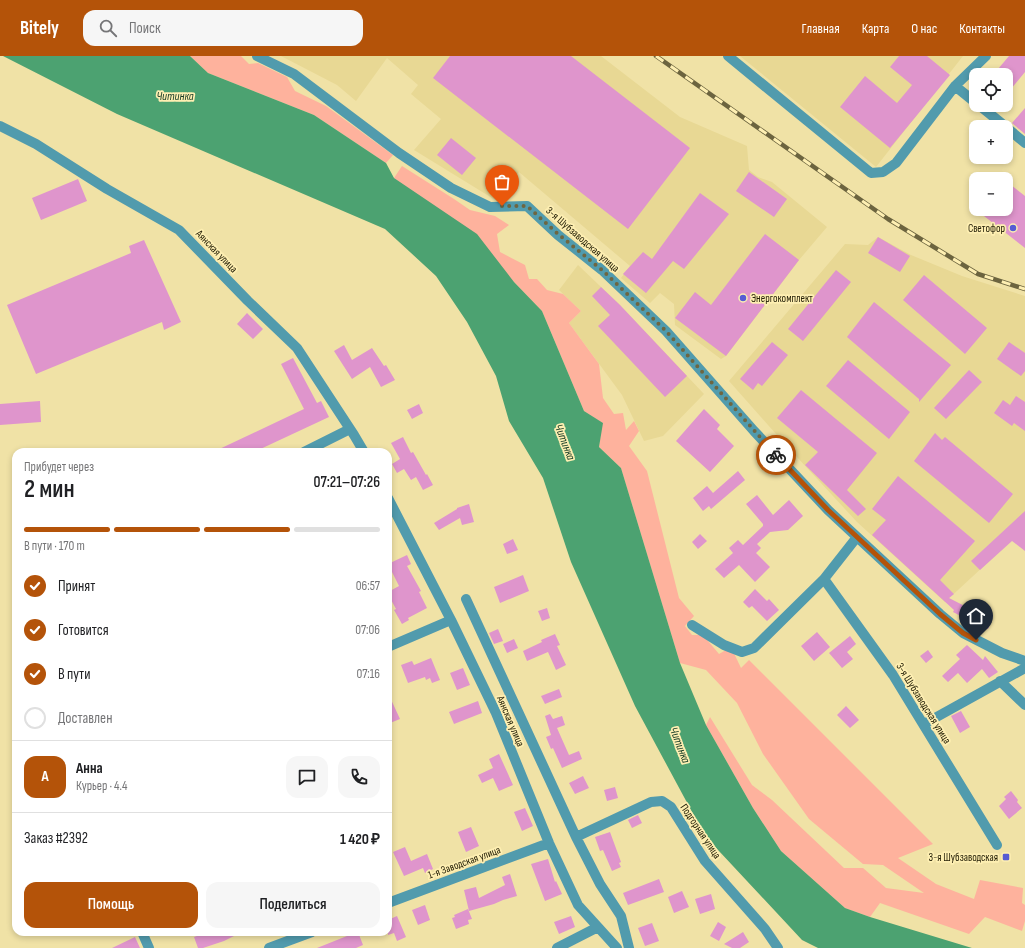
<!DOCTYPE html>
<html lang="ru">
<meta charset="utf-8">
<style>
body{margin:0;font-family:"Sofia Sans Condensed",sans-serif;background:#f6f6f6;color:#202124;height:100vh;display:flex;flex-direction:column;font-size:15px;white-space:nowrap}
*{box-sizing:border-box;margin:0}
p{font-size:13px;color:#757577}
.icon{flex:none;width:22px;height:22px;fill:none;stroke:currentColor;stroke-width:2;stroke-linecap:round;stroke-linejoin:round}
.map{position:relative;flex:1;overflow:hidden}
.drawer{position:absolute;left:12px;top:392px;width:380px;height:488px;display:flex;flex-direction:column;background:#fff;border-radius:12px;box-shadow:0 2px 6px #0003}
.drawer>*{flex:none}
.tools{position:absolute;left:969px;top:12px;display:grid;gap:8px}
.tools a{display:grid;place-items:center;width:44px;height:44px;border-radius:8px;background:#fff;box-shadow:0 2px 6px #0003;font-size:20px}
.pin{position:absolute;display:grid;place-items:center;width:34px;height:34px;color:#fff;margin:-41px -17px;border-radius:50% 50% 50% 0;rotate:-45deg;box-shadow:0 0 4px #0007}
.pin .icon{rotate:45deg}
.courier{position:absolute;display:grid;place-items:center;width:40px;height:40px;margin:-20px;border:3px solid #b45309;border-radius:50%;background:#fff;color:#222;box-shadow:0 1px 5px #0007}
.headline em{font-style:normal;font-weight:600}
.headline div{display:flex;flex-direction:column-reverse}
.headline{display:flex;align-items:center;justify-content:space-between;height:68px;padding:0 12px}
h1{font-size:26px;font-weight:600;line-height:30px}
.bar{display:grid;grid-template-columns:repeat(4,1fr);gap:6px 4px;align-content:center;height:48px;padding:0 12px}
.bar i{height:5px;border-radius:3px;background:#e0e0e0}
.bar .current{background:#b45309}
.bar p{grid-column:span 4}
.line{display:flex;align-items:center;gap:10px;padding:0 12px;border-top:1px solid #e0e0e0}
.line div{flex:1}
.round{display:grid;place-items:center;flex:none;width:42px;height:42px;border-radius:12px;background:#f6f6f6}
ol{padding:0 12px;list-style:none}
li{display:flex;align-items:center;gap:12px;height:44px}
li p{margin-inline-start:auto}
li .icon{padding:4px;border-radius:50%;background:#b45309;color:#fff;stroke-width:4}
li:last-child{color:#757577}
li i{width:22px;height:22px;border:2px solid #e0e0e0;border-radius:50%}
.cta{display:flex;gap:8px;margin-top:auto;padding:8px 12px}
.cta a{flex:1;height:46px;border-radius:12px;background:#b45309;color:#fff;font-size:16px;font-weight:600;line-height:46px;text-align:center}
.cta a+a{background:#f6f6f6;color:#202124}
header{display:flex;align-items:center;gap:24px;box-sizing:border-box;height:56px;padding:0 20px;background:#b45309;color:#fff}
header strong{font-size:19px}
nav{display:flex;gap:22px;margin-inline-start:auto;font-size:14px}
.search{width:280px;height:36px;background:#f6f6f6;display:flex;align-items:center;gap:10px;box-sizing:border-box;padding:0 14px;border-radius:12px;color:#757577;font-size:15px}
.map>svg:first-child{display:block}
.built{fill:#e8d894}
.green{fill:#feb29d}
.water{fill:#4ca271}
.building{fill:#df95cc}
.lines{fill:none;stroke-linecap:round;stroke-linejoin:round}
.minor{stroke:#519bad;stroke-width:10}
.rail-casing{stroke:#6c643f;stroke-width:4.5}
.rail{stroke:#feefb2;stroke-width:3;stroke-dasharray:9;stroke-linecap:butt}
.done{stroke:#6e6641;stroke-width:4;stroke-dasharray:0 7.2}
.route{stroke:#b45309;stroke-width:5}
.poi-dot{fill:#565cd3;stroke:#feefb2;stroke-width:1.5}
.labels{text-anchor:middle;stroke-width:3.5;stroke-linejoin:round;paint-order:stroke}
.poi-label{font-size:11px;fill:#28230a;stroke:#feefb2;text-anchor:end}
.street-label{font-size:11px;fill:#28230a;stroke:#feefb2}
.water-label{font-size:12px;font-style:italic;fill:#143924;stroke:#feefb2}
</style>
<header>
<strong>Bitely</strong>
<div class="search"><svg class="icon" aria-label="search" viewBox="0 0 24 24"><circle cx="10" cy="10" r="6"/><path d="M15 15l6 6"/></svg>Поиск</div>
<nav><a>Главная</a><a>Карта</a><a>О нас</a><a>Контакты</a></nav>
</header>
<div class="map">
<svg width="1025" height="892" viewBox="0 0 1025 892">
<rect width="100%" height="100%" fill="#f0e2a6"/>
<path class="built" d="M281,0H601L680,61L747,90L749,114L758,121L772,126L827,171L799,204L726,300L721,303L675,269L674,248L660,237L650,247L621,222L630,210L519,116L497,145L414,94L441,63L411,38L418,29L387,2L356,45L337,29Z
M740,0H963L876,111Z
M878,181L911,199L962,220L1025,240V472L945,546L857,466L784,387L729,325L845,188L868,189Z
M578,209L620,249L704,338L663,380L644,385L622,339L569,267L581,255L559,234Z"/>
<path class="green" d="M190,0H241L249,8L258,7L287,21L295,35L326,50L393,99L386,107L314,59L208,17Z
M402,110L454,143L470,154L495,160L509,169L497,178L500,196L525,209L529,223H537L547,234L563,238L581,255L569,267L599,308L603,342L614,358L623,357L626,374L634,365L639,375L629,390L647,415L679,542L694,560L685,570L692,579H703L719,598L731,591L741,612L749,604L933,788L898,802L936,828L974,843L980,824L1023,832L1022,847L1025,849V865L1022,875L985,861L969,878L880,847L870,861L845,852L781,795L753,752L706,669L710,661L752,729L772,744L844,812H863L886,832L924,837L883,809L863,808L809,763L763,698L737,647L706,614L680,607L621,412L599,391L602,367L584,355L542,255L514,226L394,122Z"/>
<path class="water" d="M3,0H190L208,17L314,59L386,107L394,122L477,178L514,226L542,255L584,355L603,367L599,391L621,412L680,607L706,669L753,752L781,795L845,852L870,861L972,892H818L802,884L705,780L635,650L571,506L543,422L509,365L496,320L467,266L436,220L385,173L117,58Z"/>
<path class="building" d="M450,0H571L690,92L628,173L433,22Z
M899,0H927L950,19L890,92L840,51L865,20L897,47L912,29L890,11Z
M1009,0H1025V16L1006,39V19H993Z
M1025,52V78L1012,67Z
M451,82L476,102L462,119L437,99Z
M749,116L787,143L774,161L736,135Z
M78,123L87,145L41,164L32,142Z
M1006,125L1025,140V192L975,153H1006Z
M700,137L729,158L684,213L673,205L646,237L623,218L643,196L652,203Z
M765,178L799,204L726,300L675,262L695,236L711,249Z
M878,181L910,200L900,216L868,197Z
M144,184L181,266L164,274L162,266L36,318L7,249L131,197L129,190Z
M836,214L851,226L803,285L788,273Z
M924,219L987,272L965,298L903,244Z
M601,231L620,249L687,320L665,341L598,270L610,259L592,240Z
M874,246L951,309L919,346V343L847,281Z
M247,257L263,273L253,283L237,268Z
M772,286L788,299L762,330L758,327L753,334L740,323Z
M1009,286L1025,297V315L1021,320L997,303Z
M344,289L352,304L372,292L384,310L386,309L395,324L381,331L370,311L352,323L334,295Z
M293,302L317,347L321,345L329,361L254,396H213L304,353L281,308Z
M848,304L910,356L889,383L826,330Z
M969,314L982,326L946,363L934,352Z
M801,334L877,397L847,434L866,453L858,460L805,409L818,396L777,362Z
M1016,340L1025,346V375L1014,367L1012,370L994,357L1003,344L1010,349Z
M40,345L41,366L0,369V348Z
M419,348L423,357L412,363L407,354Z
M704,353L720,369L717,373L734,390L710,416L676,385Z
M935,377L942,384L945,381L1013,438L989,467L914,405Z
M403,381L411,397L413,396L426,419L427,418L433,429L423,434L416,421L411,424L404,413L397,417L392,408L400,403L391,387Z
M738,415L745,424L711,453L709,450L703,455L693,442L707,430L713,437Z
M898,420L975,485L940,524L954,538L949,542L992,564L988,573L972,566L953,556L954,554L872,479L886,464L872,453Z
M757,439L773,459L789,444L803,460L788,474L770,476L757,488L761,492L756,497L770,511L755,526L739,509L724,522L715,513L733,497L729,492L738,484L743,489L763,470V468L746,448Z
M469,448L474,466L462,469L460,462L439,474L434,467L457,453V452Z
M1025,455V495L1012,485L980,514L971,505Z
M700,478L707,485L698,493L692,486Z
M513,483L518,494L507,498L503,488Z
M407,499L411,508L407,510L421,535L419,536L427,552L408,562L409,564L402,568L394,554L396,553L388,538V536L399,530L388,508Z
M523,519L529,535L500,547L494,531Z
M755,533L767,545L769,543L779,554L767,565L752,550L749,552L743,546Z
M547,552L550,562L542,565L538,555Z
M498,573L503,585L494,588L489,577Z
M817,576L830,591L814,605L801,590Z
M555,578L560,589L557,590L566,609L556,614L548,596L527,605L523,595L542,586L541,584Z
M850,580L856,588L847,596L853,603L842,612L829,597Z
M514,583L518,592L507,597L503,588Z
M967,589L983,604L985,600L998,616L989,622L982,613L967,627L958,617L948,626L942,620L960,603L956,599Z
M928,594L933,601L926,607L920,600Z
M431,602L440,624L432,627L430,622L426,624L425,621L408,627L401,609L412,605L414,609Z
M463,612L470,629L457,634L450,617Z
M559,633L562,641L545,648L541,640Z
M388,637L400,663L390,667L388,662Z
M478,645L482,657L454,668L449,656Z
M846,650L859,664L850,672L837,659Z
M961,655L970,671L960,677L951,660Z
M550,658L553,663L562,660L565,669L557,672L569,699L579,695L582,703L562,712L553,692L551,693L546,681L551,679L545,660Z
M499,698L513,729L499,735L493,722L482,727L478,719L493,712L489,703Z
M583,720L589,732L575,738L569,727Z
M615,731L618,742L607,745L604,734Z
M1011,735L1018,744L1017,746L1022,752L1009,763L999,750L1006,743L1004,741Z
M525,752L533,770L522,775L514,756Z
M638,759L642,767L632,772L628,764Z
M471,771L479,790L466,796L458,776Z
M610,776L621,806L619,807L621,811L612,815L603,794L600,795L595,781Z
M405,791L411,805L427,798L433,813L425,817L423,812L404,820L393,796Z
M548,803L555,826L556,825L562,838L545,845L531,808Z
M510,818L517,840L503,844L494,848L469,855L464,834L476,831L479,842L505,829L502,821Z
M659,823L664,836L628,849L623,837Z
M682,835L689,851L674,857L668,841Z
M711,838L715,853L700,858L695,843Z
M425,849L430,864L418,869L412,854Z
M468,853L472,863L468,864L469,868L456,873L452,862L455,861L454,859Z
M397,860L406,881L397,885L394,877L388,879V864Z
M571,860L575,871L559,878L554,866Z
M718,866L726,871L719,885L710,880Z
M652,867L659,885L645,890L638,872Z
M209,876H242L224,885L203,892H198L194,881Z
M357,876H358L363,889L356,892H317Z
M743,876L749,886L740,892H732L724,888Z
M135,881L140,892H112Z"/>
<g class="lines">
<path class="minor" d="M257,0L294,18L399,97L451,132L490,151L527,150L558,179L602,214L666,275L754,375L828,454L940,558L963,577L1002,597L1025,605
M728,0L871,117L883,116L896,107L955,30L986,0
M955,30L976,47
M979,49L1006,71
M0,70L36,88L107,133L179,174L248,245L297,292L354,379L364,396
M1006,71L1025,87
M304,396L350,373
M388,442L451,564L496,657L549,787L578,849L617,892
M824,523L893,619L997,789
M466,543L576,781L600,828L621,860L629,892
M692,569L724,589L742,596L754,592L824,523L857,481
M388,591L451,564
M1000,625L1025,649
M924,668L1025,612
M576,781L651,746L662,745L671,751L705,805L765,873L778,892
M388,847L549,787
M142,876L149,892
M269,892L312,876
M557,892L598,871"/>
<g class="rail-casing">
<path id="rail" d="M656,0L888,163L978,218L1025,233"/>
</g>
<use href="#rail" class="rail"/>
</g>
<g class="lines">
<path class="done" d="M502,150H527L558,178L602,214L666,275L776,399"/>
<path class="route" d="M776,399L828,454L940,558L963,577L976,584"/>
</g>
<g class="poi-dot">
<circle cx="1013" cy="172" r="4"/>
<circle cx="743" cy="242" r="4"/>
<rect x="1002" y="797" width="8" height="8" rx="2"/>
</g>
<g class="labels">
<g class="poi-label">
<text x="1005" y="176">Светофор</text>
<text x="751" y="246" text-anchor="start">Энергокомплект</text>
<text x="998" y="805">3-я Шубзаводская</text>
</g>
<g class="street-label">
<text transform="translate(583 183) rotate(41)" y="4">3-я Шубзаводская улица</text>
<text transform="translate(217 195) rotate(46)" y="4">Аянская улица</text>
<text transform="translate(924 647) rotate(58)" y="4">3-я Шубзаводская улица</text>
<text transform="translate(511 665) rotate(67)" y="4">Аянская улица</text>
<text transform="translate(701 775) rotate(56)" y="4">Подгорная улица</text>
<text transform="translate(464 806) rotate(-20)" y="4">1-я Заводская улица</text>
</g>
<g class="water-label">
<text x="175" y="44">Читинка</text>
<text transform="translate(565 386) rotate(69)" y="4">Читинка</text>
<text transform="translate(680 689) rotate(69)" y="4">Читинка</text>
</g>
</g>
</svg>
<div class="tools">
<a><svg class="icon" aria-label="locate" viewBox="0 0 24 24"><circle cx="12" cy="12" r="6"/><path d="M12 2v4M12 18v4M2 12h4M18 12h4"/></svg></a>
<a>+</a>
<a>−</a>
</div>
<div class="pin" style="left:502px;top:150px;background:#ea580c"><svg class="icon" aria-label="bag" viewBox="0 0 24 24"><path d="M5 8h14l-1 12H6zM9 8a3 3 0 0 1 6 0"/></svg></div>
<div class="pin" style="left:976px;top:584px;background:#1f2937"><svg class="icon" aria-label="home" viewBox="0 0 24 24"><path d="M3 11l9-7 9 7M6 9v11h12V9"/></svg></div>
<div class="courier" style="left:776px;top:399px"><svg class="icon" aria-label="bike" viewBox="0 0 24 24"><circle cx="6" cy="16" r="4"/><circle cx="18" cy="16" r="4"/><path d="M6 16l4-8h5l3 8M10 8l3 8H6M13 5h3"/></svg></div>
<section class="drawer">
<div class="headline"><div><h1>2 мин</h1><p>Прибудет через</p></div><em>07:21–07:26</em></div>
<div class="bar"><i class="current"></i><i class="current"></i><i class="current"></i><i></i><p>В пути · 170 m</p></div>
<ol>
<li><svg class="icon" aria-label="check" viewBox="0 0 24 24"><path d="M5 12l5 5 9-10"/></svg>Принят<p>06:57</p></li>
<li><svg class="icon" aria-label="check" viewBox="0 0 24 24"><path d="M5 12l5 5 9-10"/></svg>Готовится<p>07:06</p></li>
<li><svg class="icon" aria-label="check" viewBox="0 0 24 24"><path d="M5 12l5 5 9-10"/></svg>В пути<p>07:16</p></li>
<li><i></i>Доставлен</li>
</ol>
<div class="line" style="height:72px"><b class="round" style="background:#b45309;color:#fff">А</b><div><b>Анна</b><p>Курьер · 4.4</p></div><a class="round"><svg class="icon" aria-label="chat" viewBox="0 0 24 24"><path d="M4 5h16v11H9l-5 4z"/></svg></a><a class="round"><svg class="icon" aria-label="phone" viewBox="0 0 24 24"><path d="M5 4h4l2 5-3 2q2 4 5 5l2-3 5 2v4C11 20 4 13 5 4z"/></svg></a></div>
<div class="line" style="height:52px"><div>Заказ #2392</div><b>1 420 ₽</b></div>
<div class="cta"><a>Помощь</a><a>Поделиться</a></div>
</section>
</div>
